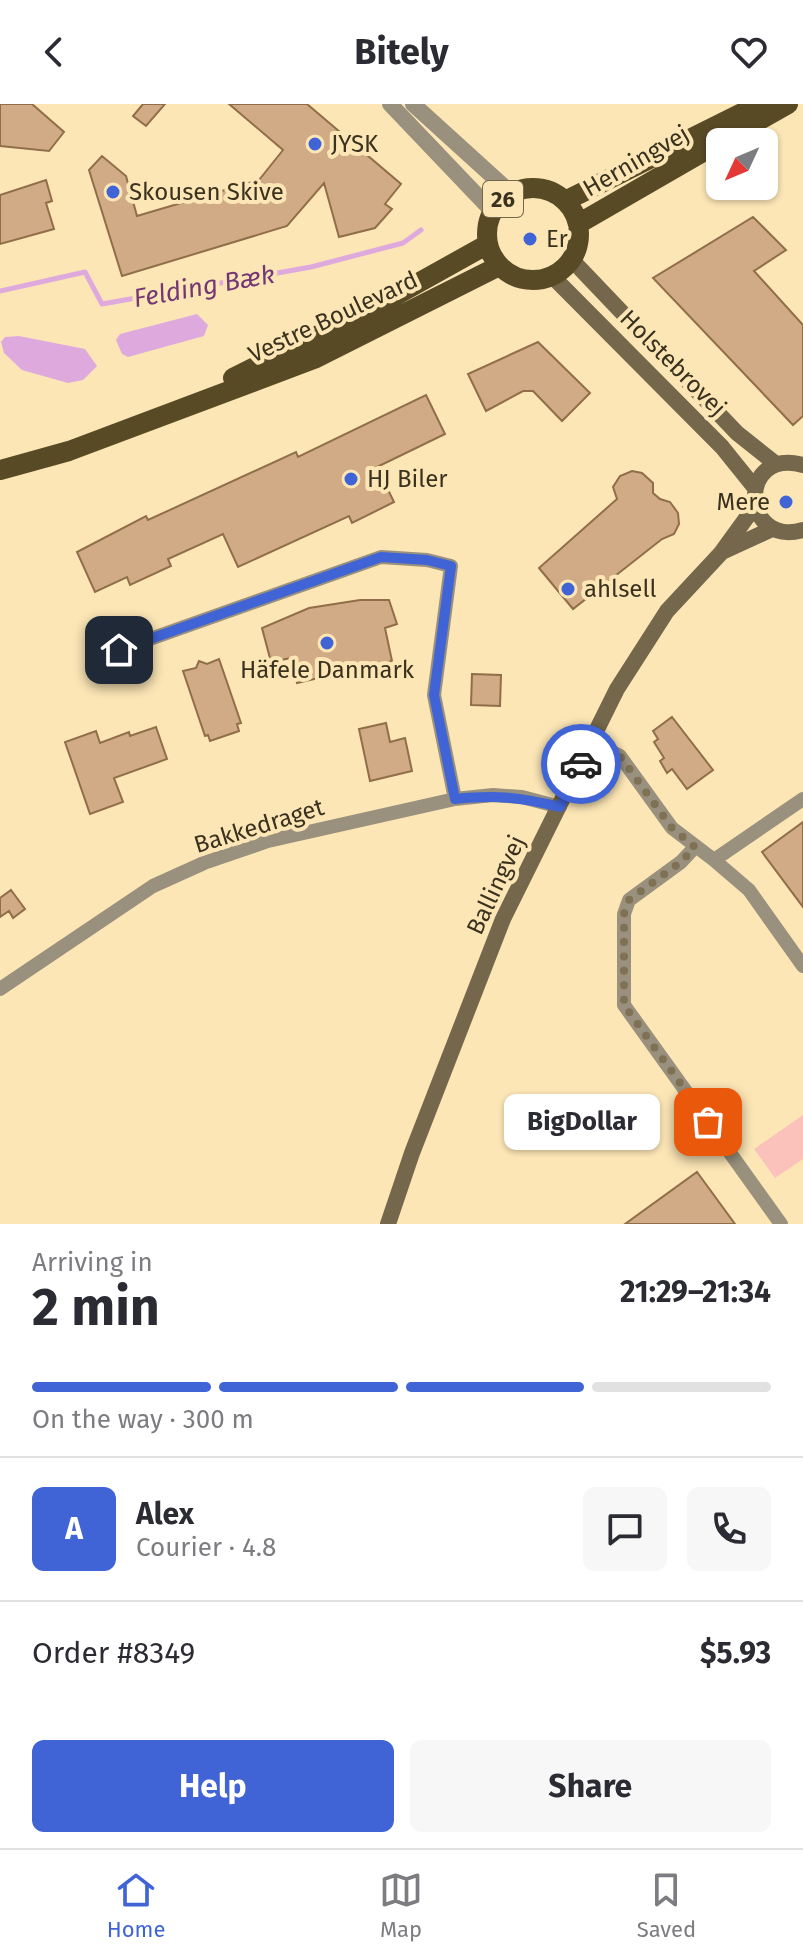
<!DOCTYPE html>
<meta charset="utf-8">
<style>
body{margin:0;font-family:"Fira Sans",sans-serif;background:#f7f7f7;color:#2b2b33;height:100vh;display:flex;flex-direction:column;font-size:30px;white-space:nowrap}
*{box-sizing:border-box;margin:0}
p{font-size:26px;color:#7c7c81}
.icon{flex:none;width:44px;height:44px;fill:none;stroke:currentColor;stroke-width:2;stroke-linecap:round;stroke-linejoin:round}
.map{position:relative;height:1120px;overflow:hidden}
.sheet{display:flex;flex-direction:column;background:#fff;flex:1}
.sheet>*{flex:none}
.needle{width:52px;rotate:226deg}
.tools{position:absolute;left:706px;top:24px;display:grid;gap:16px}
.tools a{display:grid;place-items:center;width:72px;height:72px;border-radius:12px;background:#fff;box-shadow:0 2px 6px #0004;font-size:40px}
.pin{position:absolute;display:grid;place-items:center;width:68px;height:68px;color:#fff;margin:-34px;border-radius:16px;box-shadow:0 4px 12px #0006}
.courier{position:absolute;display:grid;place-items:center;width:80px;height:80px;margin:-40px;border:6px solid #4064d6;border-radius:50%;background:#fff;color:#222;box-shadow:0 2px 10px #0007}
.bubble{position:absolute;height:56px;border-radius:12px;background:#fff;box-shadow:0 2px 6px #0004;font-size:26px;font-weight:700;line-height:56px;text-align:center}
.summary em{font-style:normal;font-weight:700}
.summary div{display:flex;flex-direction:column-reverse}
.summary{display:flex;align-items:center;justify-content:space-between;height:136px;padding:0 32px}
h1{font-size:52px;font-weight:700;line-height:60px}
.bar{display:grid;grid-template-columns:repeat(4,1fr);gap:12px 8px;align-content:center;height:96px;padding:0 32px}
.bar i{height:10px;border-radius:6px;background:#e1e1e2}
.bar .selected{background:#4064d6}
.bar p{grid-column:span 4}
.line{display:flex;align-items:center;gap:20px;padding:0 32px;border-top:2px solid #e1e1e2}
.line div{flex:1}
.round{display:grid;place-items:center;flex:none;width:84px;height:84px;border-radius:12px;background:#f7f7f7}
.button{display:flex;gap:16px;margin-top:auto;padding:16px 32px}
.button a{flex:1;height:92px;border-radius:12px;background:#4064d6;color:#fff;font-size:32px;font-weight:700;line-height:92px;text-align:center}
.button a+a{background:#f7f7f7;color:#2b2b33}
header{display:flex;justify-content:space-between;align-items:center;height:104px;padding:0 32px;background:#fff;font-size:36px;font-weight:700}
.tab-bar{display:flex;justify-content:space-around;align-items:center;height:112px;border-top:2px solid #e1e1e2;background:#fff;font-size:22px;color:#7c7c81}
.tab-bar a{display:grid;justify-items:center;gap:4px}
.tab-bar .selected{color:#4064d6}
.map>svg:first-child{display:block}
.green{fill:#fac2bb}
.water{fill:#deaadd}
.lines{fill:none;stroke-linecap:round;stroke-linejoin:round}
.stream{stroke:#deaadd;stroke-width:5}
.building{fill:#d0ab86;stroke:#906e4a;stroke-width:2}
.minor{stroke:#99917d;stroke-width:14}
.tertiary{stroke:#99917d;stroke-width:16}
.secondary{stroke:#74674b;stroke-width:16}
.primary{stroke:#594a26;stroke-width:20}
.done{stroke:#7e7154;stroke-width:8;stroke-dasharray:0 14.4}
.route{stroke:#4064d6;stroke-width:10}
.poi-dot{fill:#4064d6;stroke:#fce6b6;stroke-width:3}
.labels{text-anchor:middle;stroke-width:8;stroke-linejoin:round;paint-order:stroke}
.shield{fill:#fce6b6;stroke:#74684c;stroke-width:2}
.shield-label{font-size:22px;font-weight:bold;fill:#3a321f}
.poi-label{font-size:24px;fill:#3a321f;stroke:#fce6b6;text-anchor:start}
.street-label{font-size:24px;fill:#3a321f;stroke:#fce6b6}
.water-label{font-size:26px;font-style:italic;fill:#743774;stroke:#fce6b6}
</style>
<header><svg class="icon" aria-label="back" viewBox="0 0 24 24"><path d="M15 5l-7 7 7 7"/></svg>Bitely<svg class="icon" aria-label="heart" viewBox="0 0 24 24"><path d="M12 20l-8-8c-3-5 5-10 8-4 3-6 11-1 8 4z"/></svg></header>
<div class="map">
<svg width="803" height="1120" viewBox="0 0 803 1120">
<rect width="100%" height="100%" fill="#fce6b6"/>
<path class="green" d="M803,1011V1055L775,1074L754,1045Z"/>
<path class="water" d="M197,210L208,221L204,232L128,253L122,250L116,236L120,230Z
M19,232L85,245L97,262L83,276L68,279L22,266L4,249L1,238L5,233Z"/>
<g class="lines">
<path class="stream" d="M0,187L85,168L102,200L311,163L403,139L421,126"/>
</g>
<path class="building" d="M0,0H32L64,28L49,47L0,42Z
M143,0H165L146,22L133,12Z
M229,0H307L401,80L385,100L392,105L375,124L339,133L324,79L287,122L122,172L89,66L102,52L126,72L137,112L259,76L283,46Z
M46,76L52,97L46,99L54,125L0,140V91Z
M753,113L786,146L754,167L803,221V312L793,321L653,174Z
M538,238L590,289L562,317L533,287H523L486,307L468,270Z
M426,291L445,330L377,363L394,398L352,419L349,412L238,463L223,430L168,455L171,462L130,481L127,473L95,488L77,448L146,412L148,416L296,348L298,353Z
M632,367L642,369L653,379V389L660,395L670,398L678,409L679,420L674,430L662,435L573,505L539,464L617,395L613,383L620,372Z
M360,496H389L397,520L385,524L392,557L297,579L291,554L271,558L262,524L309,504Z
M219,555L241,619L237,620L239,627L210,637L208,631L205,632L183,567L196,564L199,557L207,560Z
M472,570L501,571L500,602L471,601Z
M672,613L713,666L687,685L672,665L667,669L660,657L664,654L654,638L658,635L653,627Z
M386,619L390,638L405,634L412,667L370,677L359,625Z
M156,623L167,655L114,674L123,698L90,710L65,638L96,627L100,639L129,628L130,632Z
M803,718V803L762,748Z
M11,786L25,805L13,814L9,807L0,813V794Z
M697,1068L735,1120H625Z"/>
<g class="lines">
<path class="minor" d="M119,546L381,453L427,456L451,462L434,591L455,695
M592,638L620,652L672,724L714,756L803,695
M695,743L681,758L629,796L624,810V901L781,1120
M714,756L749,786L803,862
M0,885L153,782L204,759L268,737L455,695L493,691L522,693L560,703"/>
<path class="tertiary" d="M390,0L493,108
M413,0L511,89"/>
<path class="secondary" d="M571,155L737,329L776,360
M552,172L722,343L755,384
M803,361C737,343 741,444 803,426
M722,448L772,425
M388,1120L412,1049L503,815L617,585L667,507L721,449L755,402"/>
<path class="primary" d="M721,38L788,0
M487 130a46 46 0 1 1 92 0a46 46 0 1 1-92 0Z
M565,97L760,0
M578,120L720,38
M233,274L384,198L488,140
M0,366L69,347L314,255L499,162"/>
</g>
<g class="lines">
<path class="done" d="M581,660L592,638L620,652L672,724L695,743L681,758L629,796L624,810V901L708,1018"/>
<path class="route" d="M119,546L381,453L427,456L451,462L434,591L455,695C497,691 519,693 560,703L581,660"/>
</g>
<g class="poi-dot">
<circle cx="315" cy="40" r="8"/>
<circle cx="113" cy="88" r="8"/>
<circle cx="530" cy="135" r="8"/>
<circle cx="351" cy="375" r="8"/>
<circle cx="786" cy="398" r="8"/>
<circle cx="568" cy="485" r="8"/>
<circle cx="327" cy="539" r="8"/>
</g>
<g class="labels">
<rect class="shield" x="483" y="77" width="40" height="36" rx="6"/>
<g class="shield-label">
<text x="503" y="103">26</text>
</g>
<g class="poi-label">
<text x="331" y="48">JYSK</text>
<text x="129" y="96">Skousen Skive</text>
<text x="546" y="143">Er</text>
<text x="367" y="383">HJ Biler</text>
<text x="770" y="406" text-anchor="end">Mere</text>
<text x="584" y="493">ahlsell</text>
<text x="327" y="574" text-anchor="middle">Häfele Danmark</text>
</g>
<g class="street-label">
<text transform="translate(636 57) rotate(-30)" y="8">Herningvej</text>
<text transform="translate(333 213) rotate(-25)" y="8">Vestre Boulevard</text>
<text transform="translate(673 259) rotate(45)" y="8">Holstebrovej</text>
<text transform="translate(259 722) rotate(-17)" y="8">Bakkedraget</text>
<text transform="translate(496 781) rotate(-65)" y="8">Ballingvej</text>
</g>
<g class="water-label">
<text transform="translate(204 182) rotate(-10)" y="9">Felding Bæk</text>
</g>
</g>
</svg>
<div class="tools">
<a><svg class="needle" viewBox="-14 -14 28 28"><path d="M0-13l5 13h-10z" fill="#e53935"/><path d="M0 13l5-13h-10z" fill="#7c7c81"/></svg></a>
</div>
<div class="pin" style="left:708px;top:1018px;background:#ea580c"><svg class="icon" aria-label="bag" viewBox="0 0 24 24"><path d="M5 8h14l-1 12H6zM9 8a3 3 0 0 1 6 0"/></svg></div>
<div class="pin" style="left:119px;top:546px;background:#1f2937"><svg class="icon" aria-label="home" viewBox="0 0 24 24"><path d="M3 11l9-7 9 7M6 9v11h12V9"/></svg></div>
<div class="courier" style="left:581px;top:660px"><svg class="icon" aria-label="car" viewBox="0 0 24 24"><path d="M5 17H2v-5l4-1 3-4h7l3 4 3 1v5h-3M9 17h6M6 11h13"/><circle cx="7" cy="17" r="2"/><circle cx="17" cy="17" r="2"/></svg></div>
<div class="bubble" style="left:504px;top:990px;width:156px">BigDollar</div>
</div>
<section class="sheet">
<div class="summary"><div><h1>2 min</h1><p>Arriving in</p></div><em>21:29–21:34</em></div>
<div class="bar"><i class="selected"></i><i class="selected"></i><i class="selected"></i><i></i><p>On the way · 300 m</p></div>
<div class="line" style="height:144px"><b class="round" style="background:#4064d6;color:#fff">A</b><div><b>Alex</b><p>Courier · 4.8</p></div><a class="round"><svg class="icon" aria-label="chat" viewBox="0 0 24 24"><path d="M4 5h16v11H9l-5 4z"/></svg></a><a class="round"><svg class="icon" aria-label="phone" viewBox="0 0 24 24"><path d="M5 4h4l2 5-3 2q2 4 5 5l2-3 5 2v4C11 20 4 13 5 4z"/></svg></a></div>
<div class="line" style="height:104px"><div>Order #8349</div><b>$5.93</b></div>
<div class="button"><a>Help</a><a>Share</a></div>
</section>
<nav class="tab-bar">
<a class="selected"><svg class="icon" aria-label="home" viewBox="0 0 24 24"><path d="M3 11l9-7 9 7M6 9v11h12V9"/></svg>Home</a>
<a><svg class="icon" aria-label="map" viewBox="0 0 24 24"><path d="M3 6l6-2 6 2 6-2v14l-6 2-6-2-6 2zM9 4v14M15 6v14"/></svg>Map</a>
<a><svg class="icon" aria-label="saved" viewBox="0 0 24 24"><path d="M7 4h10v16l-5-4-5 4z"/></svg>Saved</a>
</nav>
